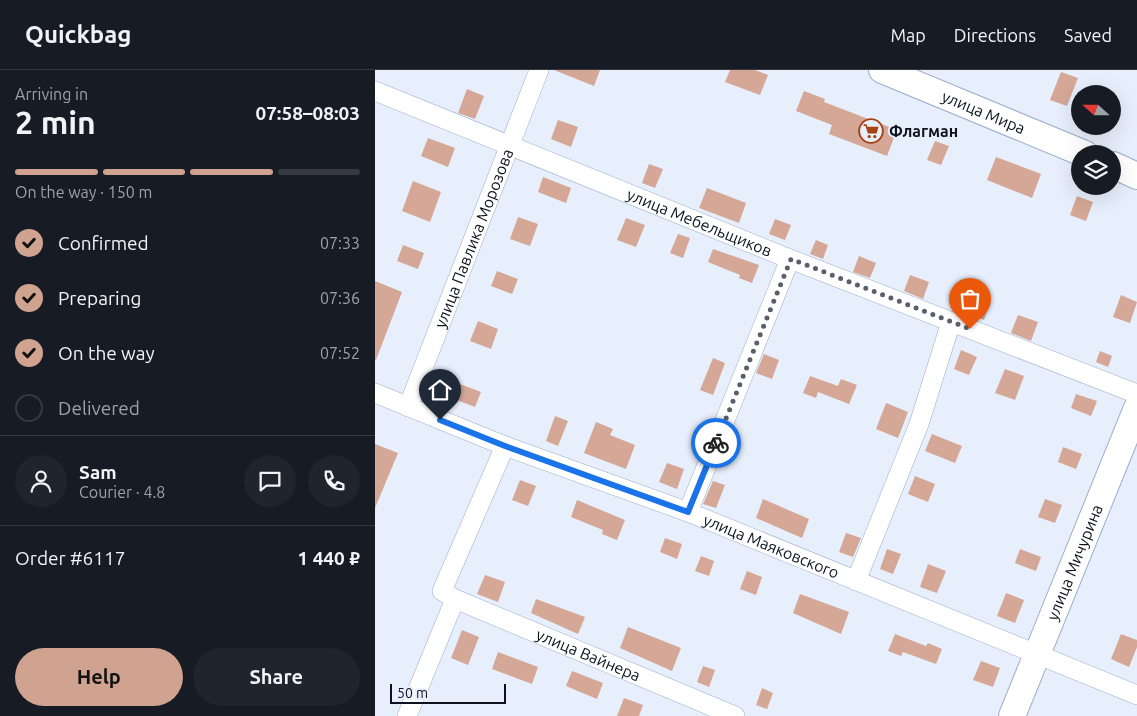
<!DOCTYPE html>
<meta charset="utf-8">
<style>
body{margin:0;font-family:Ubuntu,sans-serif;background:#20242c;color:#f1f3f6;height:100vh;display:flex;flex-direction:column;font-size:19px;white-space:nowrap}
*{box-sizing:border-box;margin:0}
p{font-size:16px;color:#9ea1a6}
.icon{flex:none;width:28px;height:28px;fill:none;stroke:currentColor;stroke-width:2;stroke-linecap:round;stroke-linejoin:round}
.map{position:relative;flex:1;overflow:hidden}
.side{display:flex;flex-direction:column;background:#171b24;width:375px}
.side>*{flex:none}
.needle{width:32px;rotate:291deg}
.tools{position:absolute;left:696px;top:15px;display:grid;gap:10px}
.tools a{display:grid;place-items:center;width:50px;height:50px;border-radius:50%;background:#171b24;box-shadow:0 5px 20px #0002;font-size:25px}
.scale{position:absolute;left:15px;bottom:12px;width:116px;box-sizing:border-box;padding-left:5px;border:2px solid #0d131d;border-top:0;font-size:14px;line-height:18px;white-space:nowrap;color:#0d131d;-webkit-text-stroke:4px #e8effc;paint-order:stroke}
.pin{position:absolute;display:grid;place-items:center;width:42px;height:42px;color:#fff;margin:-51px -21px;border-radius:50% 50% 50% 0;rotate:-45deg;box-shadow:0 0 5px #0007}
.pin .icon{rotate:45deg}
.courier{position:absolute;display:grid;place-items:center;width:50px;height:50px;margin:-25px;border:4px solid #1a73e8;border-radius:50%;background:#fff;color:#222;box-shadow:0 1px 6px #0007}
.head em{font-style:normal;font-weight:600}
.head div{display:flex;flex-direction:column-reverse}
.head{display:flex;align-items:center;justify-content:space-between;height:85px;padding:0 15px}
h1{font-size:32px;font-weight:600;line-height:38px}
.bar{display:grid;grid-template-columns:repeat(4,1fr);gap:8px 5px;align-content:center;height:60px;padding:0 15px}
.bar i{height:6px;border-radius:4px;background:#363941}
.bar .current{background:#cfa390}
.bar p{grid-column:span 4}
.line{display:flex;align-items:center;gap:12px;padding:0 15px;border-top:1px solid #363941}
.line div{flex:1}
.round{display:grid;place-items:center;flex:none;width:52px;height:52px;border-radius:26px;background:#20242c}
ol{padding:0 15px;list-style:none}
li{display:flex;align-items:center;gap:15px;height:55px}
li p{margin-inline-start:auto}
li .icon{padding:5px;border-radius:50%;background:#cfa390;color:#111;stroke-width:4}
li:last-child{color:#9ea1a6}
li i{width:28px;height:28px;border:2px solid #363941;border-radius:50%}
.primary-button{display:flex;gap:10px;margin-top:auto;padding:10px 15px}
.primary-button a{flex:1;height:58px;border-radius:30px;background:#cfa390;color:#111;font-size:20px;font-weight:600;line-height:58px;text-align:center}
.primary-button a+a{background:#20242c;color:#f1f3f6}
header{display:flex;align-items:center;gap:30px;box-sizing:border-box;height:70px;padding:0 25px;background:#171b24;border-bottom:1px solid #363941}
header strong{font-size:24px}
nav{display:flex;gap:28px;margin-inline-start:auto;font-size:18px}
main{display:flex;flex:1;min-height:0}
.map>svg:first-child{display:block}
.building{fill:#d4a796}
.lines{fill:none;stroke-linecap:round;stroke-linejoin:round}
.street-casing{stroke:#9badcb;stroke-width:20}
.secondary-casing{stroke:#9badcb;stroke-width:28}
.street{stroke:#fff;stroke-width:19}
.secondary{stroke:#fff;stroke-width:26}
.done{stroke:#5a606b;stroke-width:5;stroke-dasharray:0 9}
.route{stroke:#1a73e8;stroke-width:6}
.labels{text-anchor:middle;stroke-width:4;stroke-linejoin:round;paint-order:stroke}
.street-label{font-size:16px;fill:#0d131d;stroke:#e8effc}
.poi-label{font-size:16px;font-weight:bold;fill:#0d131d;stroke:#e8effc;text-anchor:start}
</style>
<header>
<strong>Quickbag</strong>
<nav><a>Map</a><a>Directions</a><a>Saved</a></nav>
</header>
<main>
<section class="side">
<div class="head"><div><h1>2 min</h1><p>Arriving in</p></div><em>07:58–08:03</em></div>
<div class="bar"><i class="current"></i><i class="current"></i><i class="current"></i><i></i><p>On the way · 150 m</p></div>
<ol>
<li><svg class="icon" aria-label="check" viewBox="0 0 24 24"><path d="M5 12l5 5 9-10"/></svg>Confirmed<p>07:33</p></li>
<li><svg class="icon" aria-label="check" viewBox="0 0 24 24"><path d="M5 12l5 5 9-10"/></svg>Preparing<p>07:36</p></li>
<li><svg class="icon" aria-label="check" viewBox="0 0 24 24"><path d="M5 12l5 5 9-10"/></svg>On the way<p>07:52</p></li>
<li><i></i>Delivered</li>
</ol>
<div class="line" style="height:90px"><a class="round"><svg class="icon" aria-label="person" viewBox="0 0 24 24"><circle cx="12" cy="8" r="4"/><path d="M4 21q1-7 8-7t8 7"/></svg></a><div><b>Sam</b><p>Courier · 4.8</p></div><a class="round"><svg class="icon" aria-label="chat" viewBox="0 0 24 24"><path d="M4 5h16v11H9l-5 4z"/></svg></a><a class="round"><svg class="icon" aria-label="phone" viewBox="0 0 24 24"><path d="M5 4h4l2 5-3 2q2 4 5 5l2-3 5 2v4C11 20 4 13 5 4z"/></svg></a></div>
<div class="line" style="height:65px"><div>Order #6117</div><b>1 440 ₽</b></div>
<div class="primary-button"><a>Help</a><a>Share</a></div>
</section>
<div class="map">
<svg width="762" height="646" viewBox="0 0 762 646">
<rect width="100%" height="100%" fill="#e8effc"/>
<path class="building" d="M179,0H225L219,16Z
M355,0H380L393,5L385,25L350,12Z
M686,2L703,8L692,36L675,30Z
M92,19L109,26L100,49L83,43Z
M429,21L450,29L449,32L522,60L512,86L454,64L457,55L421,41Z
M183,50L203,57L196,77L176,69Z
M53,68L80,78L73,97L46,86Z
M560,71L574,76L566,95L552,90Z
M621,87L666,104L657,128L612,110Z
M274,94L288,99L280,118L267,113Z
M168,107L196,118L191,133L163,122Z
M38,111L66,122L55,152L27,141Z
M332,118L371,133L364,153L324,138Z
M702,126L718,132L711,151L695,145Z
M143,147L163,154L155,176L135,169Z
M251,148L270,155L261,177L242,170Z
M400,149L416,155L410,170L394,164Z
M303,164L315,168L308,188L295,183Z
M441,170L453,175L448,189L435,184Z
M28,175L49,183L43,199L22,191Z
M338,179L384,195L377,213L364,208L365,205L333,192Z
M484,186L501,193L495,208L478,202Z
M122,201L143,209L137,224L116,216Z
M535,205L554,212L548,229L529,221Z
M0,211L27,222L1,290H0Z
M746,225L762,232L755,253L738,247Z
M584,226L613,238L609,250L579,238Z
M643,245L663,252L656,271L636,263Z
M103,251L123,259L116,279L95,271Z
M586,280L602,287L594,305L579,299Z
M725,281L737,286L733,297L721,292Z
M389,284L404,290L397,309L381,303Z
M338,288L350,293L338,325L325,320Z
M630,299L649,306L640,330L620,323Z
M435,306L463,316L466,309L482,315L474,334L443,322L441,328L428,323Z
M77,311L106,322L100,337L71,326Z
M701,324L722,331L716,346L696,338Z
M511,333L533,342L523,368L501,359Z
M180,346L193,351L183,376L171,371Z
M221,352L238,359L235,365L260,375L251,399L209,383Z
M557,364L587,376L580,393L550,381Z
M0,374L23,383L0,438Z
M688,377L707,384L701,399L683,392Z
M292,393L309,399L302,419L284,412Z
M540,406L560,414L553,432L533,424Z
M145,410L161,416L153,436L137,430Z
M338,411L350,415L341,438L328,434Z
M388,429L434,449L427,468L381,448Z
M670,429L687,435L680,453L663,447Z
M202,430L250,450L242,470L227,464L228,460L196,447Z
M471,463L486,468L478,487L464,482Z
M290,468L307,474L302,489L285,482Z
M512,479L526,484L518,504L505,499Z
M645,479L666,487L661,501L640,493Z
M326,486L339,491L334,506L320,501Z
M553,494L571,501L562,523L545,517Z
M372,501L387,507L381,525L365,519Z
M110,505L130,512L123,532L102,524Z
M631,523L649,530L640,553L622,546Z
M425,524L474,542L466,564L418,543Z
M161,529L210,547L203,564L156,543Z
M253,557L306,578L297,601L245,578Z
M87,560L104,567L93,595L76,588Z
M520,564L551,576L553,573L567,579L561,594L528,582L526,586L513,581Z
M746,564L762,570V577L754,597L736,589Z
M123,582L163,597L157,614L117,599Z
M606,591L625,598L618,617L598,610Z
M328,596L340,600L334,617L322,612Z
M197,601L228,613L222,629L191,616Z
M387,618L398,623L392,639L381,635Z
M249,628L268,635L264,646H242Z"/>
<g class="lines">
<g class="street-casing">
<g id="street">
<path id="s1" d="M0,21L415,189L762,324"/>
<path id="s2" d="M0,323L130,376L313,442L762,625"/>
<path id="s3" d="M33,337L164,0"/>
<path id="s4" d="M130,376L67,521L80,529L360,646"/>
<path d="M313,442L415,189"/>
<path d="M481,511L544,354L576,252"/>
<path d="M32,646L80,529"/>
</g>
</g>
<g class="secondary-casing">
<g id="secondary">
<path id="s5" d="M507,0L710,84"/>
<path d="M738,95L762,106"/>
<path id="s6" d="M637,646L762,338"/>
</g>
</g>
<use href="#street" class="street"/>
<use href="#secondary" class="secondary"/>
</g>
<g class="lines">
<path class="done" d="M341,373L416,189L595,259"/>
<path class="route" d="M65,350L130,376L313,442L341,373"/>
</g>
<defs>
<g id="supermarket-ring" transform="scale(1.25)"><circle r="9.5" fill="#e8effc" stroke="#a64213" stroke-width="1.5"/><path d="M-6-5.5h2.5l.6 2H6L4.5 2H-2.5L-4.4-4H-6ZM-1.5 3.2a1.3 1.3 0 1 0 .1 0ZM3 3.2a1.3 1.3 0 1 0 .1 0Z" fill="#a64213"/></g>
</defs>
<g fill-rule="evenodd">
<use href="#supermarket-ring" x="496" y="61"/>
</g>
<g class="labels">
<g class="street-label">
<text dy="6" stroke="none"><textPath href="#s5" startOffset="110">улица Мира</textPath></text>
<text dy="6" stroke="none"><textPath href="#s1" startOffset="350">улица Мебельщиков</textPath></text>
<text dy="6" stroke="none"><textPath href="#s3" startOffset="181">улица Павлика Морозова</textPath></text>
<text dy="6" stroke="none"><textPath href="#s2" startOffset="425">улица Маяковского</textPath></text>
<text dy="6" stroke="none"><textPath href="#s6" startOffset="166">улица Мичурина</textPath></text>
<text dy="6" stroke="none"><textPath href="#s4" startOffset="318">улица Вайнера</textPath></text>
</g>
<g class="poi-label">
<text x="514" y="67">Флагман</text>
</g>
</g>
</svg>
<div class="tools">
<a><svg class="needle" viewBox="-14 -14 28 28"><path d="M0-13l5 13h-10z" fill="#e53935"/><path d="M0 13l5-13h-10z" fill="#9ea1a6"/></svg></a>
<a><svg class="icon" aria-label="layers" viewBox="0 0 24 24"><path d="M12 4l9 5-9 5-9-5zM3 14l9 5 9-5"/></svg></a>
</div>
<div class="scale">50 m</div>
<div class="pin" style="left:595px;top:259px;background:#ea580c"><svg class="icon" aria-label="bag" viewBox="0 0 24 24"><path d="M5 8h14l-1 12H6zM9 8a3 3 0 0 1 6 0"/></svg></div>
<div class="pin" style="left:65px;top:350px;background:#1f2937"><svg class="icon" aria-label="home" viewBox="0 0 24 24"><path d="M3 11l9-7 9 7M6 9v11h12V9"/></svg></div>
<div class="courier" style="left:341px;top:373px"><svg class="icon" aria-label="bike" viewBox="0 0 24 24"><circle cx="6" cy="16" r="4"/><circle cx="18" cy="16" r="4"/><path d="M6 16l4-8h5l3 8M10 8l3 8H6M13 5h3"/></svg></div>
</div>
</main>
